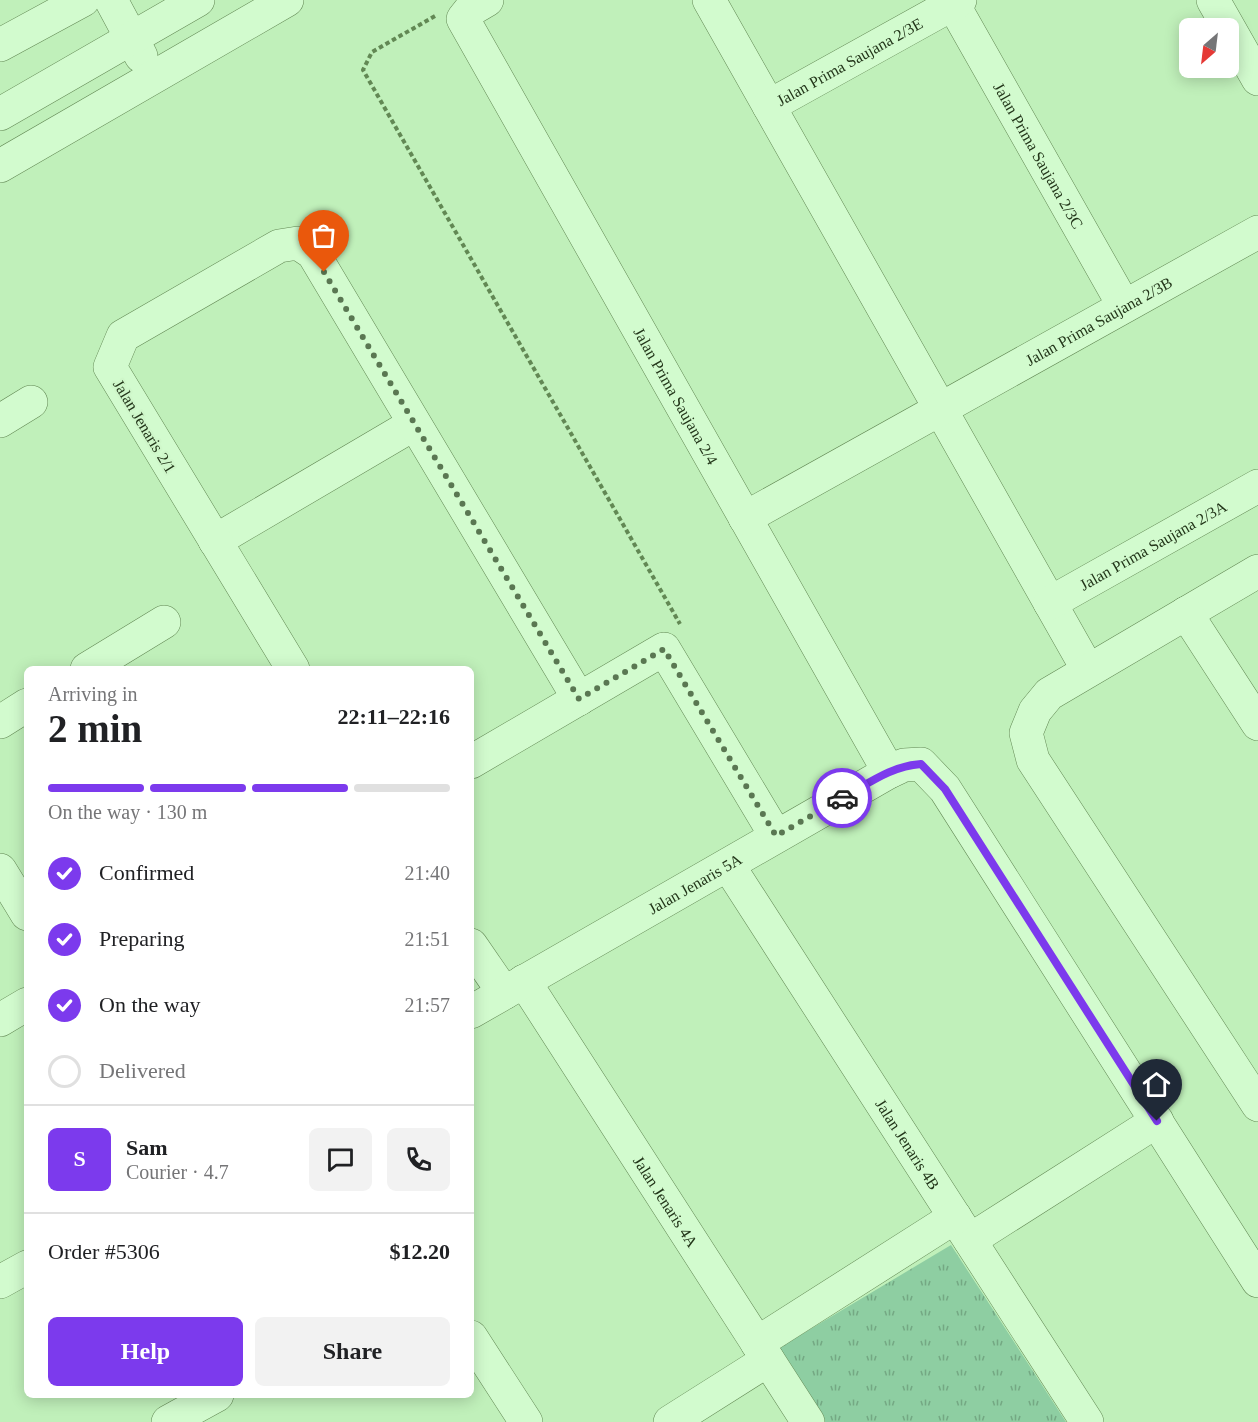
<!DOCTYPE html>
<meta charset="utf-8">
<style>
body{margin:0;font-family:"Times New Roman",serif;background:#f2f2f2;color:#202124;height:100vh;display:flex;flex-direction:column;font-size:22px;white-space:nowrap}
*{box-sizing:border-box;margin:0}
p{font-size:20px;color:#757577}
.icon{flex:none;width:33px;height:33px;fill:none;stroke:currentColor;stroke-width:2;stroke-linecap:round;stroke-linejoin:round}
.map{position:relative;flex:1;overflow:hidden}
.drawer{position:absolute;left:24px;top:666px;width:450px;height:732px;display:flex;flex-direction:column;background:#fff;border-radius:9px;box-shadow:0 3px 15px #0003}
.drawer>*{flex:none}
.needle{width:39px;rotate:208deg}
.tools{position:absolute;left:1179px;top:18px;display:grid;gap:12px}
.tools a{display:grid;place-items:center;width:60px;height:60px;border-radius:9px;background:#fff;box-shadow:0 3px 15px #0003;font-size:30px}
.pin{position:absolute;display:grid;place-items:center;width:51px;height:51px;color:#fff;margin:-62px -26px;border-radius:50% 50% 50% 0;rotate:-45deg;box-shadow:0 0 6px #0007}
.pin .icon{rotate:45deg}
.courier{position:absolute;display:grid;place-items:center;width:60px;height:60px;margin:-30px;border:4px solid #7c3aed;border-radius:50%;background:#fff;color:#222;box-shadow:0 2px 8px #0007}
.overview em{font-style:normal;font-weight:800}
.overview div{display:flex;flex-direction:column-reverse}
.overview{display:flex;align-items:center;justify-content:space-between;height:102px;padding:0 24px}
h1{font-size:39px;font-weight:800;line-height:45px}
.bar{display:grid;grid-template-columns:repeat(4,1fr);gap:9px 6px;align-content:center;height:72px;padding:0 24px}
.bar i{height:8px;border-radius:4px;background:#e0e0e0}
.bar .current{background:#7c3aed}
.bar p{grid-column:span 4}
.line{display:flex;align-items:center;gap:15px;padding:0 24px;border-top:2px solid #e0e0e0}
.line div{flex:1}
.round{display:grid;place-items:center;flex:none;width:63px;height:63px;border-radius:9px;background:#f2f2f2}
ol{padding:0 24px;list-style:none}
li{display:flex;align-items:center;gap:18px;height:66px}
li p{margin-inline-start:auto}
li .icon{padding:6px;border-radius:50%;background:#7c3aed;color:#fff;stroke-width:4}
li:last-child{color:#757577}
li i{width:33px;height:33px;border:3px solid #e0e0e0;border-radius:50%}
.button{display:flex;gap:12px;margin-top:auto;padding:12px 24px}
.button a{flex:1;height:69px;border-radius:9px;background:#7c3aed;color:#fff;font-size:24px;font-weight:800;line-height:69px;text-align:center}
.button a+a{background:#f2f2f2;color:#202124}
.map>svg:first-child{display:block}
.park{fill:url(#park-tufts)}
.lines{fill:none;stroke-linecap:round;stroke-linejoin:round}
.minor-casing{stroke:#628854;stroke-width:34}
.path{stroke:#628854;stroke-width:4;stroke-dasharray:4.5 3;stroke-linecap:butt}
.minor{stroke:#d2fbce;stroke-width:33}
.done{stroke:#5a7752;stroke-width:6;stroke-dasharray:0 10.8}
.route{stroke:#7c3aed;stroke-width:8}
.labels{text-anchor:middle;stroke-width:4.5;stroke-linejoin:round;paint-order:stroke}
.street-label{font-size:16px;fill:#23361a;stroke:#cff7ca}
</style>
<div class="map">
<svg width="1258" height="1422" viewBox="0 0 1258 1422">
<defs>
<pattern id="park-tufts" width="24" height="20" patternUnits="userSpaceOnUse" patternTransform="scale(1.5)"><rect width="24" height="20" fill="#8ecea2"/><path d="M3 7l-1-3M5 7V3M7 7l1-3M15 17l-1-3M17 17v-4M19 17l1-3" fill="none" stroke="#74a883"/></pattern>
</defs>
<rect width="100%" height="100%" fill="#c0f0ba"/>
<path class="park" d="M951,1245L1066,1422H824L777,1349Z"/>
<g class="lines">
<g class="minor-casing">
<g id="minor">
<path d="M111,0L141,56"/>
<path id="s1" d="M487,0L470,10L463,19L889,772"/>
<path d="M709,0L1088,670"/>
<path d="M1213,0L1258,79"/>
<path id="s2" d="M953,4L1124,306"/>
<path d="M0,45L83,0"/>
<path id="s3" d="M769,106L960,0"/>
<path d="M0,114L198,0"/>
<path d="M0,166L287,0"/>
<path d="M0,421L31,402"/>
<path id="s4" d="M745,518L1258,232"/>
<path d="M215,541L414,424"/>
<path d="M1258,571L1049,694L1035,711L1026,733L1033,760L1258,1105"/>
<path id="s5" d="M1050,603L1258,486"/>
<path d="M1186,613L1258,724"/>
<path d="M87,669L164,622"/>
<path d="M293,669L110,367L123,336L279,246L298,243L313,253L579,699"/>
<path d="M0,722L27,705"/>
<path d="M471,762L664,649L776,836"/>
<path id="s6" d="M728,865L1087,1422"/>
<path d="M0,870L27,914"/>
<path d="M471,945L504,993"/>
<path id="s7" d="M524,981L808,1422"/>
<path id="s8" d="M471,1012L889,772L904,765L921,764L945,789L1258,1281"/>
<path d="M0,1020L27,1004"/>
<path d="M970,1240L1157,1121"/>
<path d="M0,1282L27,1267"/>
<path d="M471,1337L526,1422"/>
<path d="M757,1343L955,1217"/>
<path d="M168,1422L217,1395"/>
<path d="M670,1422L768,1360"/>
</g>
</g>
<path class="path" d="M435,16L372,52L363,70L680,624"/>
<use href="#minor" class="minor"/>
</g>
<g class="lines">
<path class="done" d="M324,272L579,699L664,649L776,836L842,798"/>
<path class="route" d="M842,798C868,784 891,766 921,764L945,789L1157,1121"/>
</g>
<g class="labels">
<g class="street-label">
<text dy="6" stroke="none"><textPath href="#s3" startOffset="92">Jalan Prima Saujana 2/3E</textPath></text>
<text dy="6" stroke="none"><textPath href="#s2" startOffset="174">Jalan Prima Saujana 2/3C</textPath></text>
<text dy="6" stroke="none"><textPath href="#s4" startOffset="405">Jalan Prima Saujana 2/3B</textPath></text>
<text dy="6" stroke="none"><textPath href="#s1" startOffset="464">Jalan Prima Saujana 2/4</textPath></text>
<text transform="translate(145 426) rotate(59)" y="6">Jalan Jenaris 2/1</text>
<text dy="6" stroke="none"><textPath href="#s5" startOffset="118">Jalan Prima Saujana 2/3A</textPath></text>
<text dy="6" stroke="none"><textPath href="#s8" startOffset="258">Jalan Jenaris 5A</textPath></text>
<text dy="6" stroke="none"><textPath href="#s6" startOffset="332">Jalan Jenaris 4B</textPath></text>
<text dy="6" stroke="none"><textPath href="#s7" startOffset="262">Jalan Jenaris 4A</textPath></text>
</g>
</g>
</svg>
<div class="tools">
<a><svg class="needle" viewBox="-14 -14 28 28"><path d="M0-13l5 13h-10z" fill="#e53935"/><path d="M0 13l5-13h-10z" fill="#757577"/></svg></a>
</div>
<div class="pin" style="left:324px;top:272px;background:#ea580c"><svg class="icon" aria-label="bag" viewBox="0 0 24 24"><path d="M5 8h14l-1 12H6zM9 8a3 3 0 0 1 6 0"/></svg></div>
<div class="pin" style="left:1157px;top:1121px;background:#1f2937"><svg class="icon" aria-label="home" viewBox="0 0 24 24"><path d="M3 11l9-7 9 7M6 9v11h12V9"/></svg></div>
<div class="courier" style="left:842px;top:798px"><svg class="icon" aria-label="car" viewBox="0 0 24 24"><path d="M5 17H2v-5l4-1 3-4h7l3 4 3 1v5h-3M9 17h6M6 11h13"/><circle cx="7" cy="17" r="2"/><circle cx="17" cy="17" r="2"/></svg></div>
<section class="drawer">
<div class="overview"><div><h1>2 min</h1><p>Arriving in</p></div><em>22:11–22:16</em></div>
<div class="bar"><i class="current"></i><i class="current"></i><i class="current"></i><i></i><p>On the way · 130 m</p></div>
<ol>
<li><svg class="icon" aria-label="check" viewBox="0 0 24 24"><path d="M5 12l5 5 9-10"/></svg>Confirmed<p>21:40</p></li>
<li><svg class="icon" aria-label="check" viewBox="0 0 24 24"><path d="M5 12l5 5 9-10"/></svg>Preparing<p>21:51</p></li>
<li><svg class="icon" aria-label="check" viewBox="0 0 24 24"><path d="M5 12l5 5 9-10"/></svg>On the way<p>21:57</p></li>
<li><i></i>Delivered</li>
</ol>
<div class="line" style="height:108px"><b class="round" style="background:#7c3aed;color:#fff">S</b><div><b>Sam</b><p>Courier · 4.7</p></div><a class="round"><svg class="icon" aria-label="chat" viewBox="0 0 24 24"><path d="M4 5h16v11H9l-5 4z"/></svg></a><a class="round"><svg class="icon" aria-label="phone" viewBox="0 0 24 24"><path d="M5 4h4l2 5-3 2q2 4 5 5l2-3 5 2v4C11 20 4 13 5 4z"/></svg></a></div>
<div class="line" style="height:78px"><div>Order #5306</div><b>$12.20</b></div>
<div class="button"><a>Help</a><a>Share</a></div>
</section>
</div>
